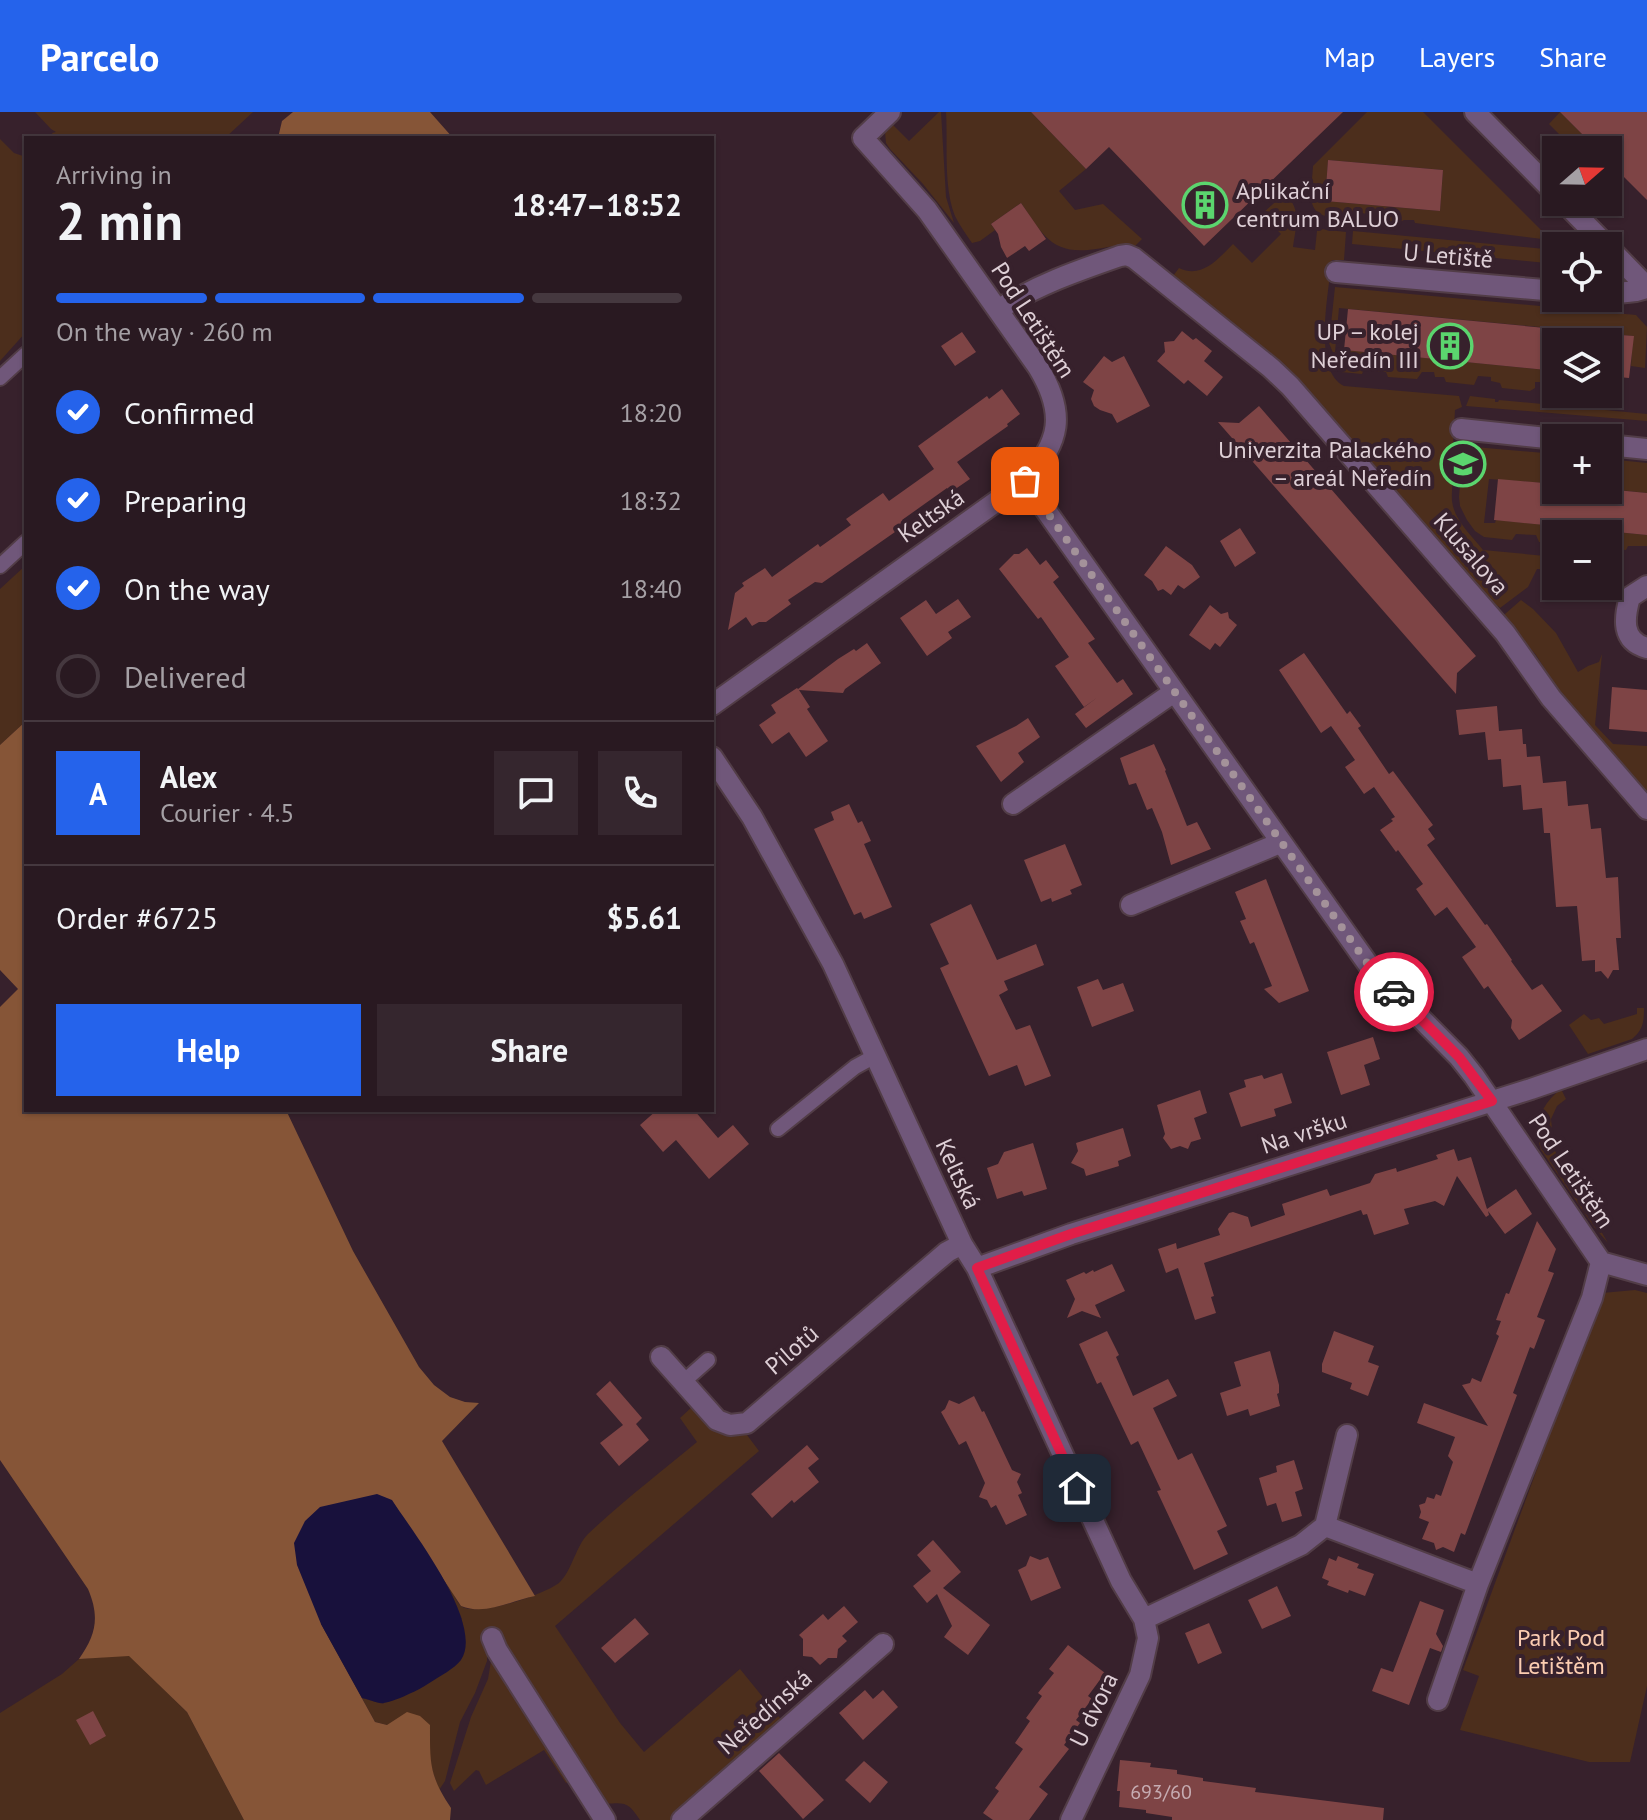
<!DOCTYPE html>
<meta charset="utf-8">
<style>
body{margin:0;font-family:"PT Sans",sans-serif;background:#35262e;color:#f1f3f6;height:100vh;display:flex;flex-direction:column;font-size:30px;white-space:nowrap}
*{box-sizing:border-box;margin:0}
p{font-size:26px;color:#a5a0a5}
.icon{flex:none;width:44px;height:44px;fill:none;stroke:currentColor;stroke-width:2;stroke-linecap:round;stroke-linejoin:round}
.map{position:relative;flex:1;overflow:hidden}
.side{position:absolute;left:24px;top:24px;width:690px;height:976px;display:flex;flex-direction:column;background:#291921;border-radius:0px;box-shadow:0 2px 6px #0004,0 0 0 2px #45383f}
.side>*{flex:none}
.needle{width:52px;rotate:70deg}
.buttons{position:absolute;left:1542px;top:24px;display:grid;gap:16px}
.buttons a{display:grid;place-items:center;width:80px;height:80px;border-radius:0px;background:#291921;box-shadow:0 2px 6px #0004,0 0 0 2px #45383f;font-size:40px}
.pin{position:absolute;display:grid;place-items:center;width:68px;height:68px;color:#fff;margin:-34px;border-radius:16px;box-shadow:0 4px 12px #0006}
.courier{position:absolute;display:grid;place-items:center;width:80px;height:80px;margin:-40px;border:6px solid #e11d48;border-radius:50%;background:#fff;color:#222;box-shadow:0 2px 10px #0007}
.head em{font-style:normal;font-weight:700}
.head div{display:flex;flex-direction:column-reverse}
.head{display:flex;align-items:center;justify-content:space-between;height:136px;padding:0 32px}
h1{font-size:52px;font-weight:700;line-height:60px}
.bar{display:grid;grid-template-columns:repeat(4,1fr);gap:12px 8px;align-content:center;height:96px;padding:0 32px}
.bar i{height:10px;border-radius:6px;background:#45383f}
.bar .active{background:#2563eb}
.bar p{grid-column:span 4}
.line{display:flex;align-items:center;gap:20px;padding:0 32px;border-top:2px solid #45383f}
.line div{flex:1}
.round{display:grid;place-items:center;flex:none;width:84px;height:84px;border-radius:0px;background:#35262e}
ol{padding:0 32px;list-style:none}
li{display:flex;align-items:center;gap:24px;height:88px}
li p{margin-inline-start:auto}
li .icon{padding:8px;border-radius:50%;background:#2563eb;color:#fff;stroke-width:4}
li:last-child{color:#a5a0a5}
li i{width:44px;height:44px;border:4px solid #45383f;border-radius:50%}
.primary-button{display:flex;gap:16px;margin-top:auto;padding:16px 32px}
.primary-button a{flex:1;height:92px;border-radius:0px;background:#2563eb;color:#fff;font-size:32px;font-weight:700;line-height:92px;text-align:center}
.primary-button a+a{background:#35262e;color:#f1f3f6}
header{display:flex;align-items:center;gap:48px;box-sizing:border-box;height:112px;padding:0 40px;background:#2563eb;color:#fff}
header strong{font-size:38px}
nav{display:flex;gap:44px;margin-inline-start:auto;font-size:28px}
.map>svg:first-child{display:block}
.green{fill:#4c2e1c;fill-rule:evenodd}
.forest{fill:#865537}
.water{fill:#18113c}
.building{fill:#7e4445}
.lines{fill:none;stroke-linecap:round;stroke-linejoin:round}
.service-casing{stroke:#523d47;stroke-width:18}
.minor-casing{stroke:#523d47;stroke-width:24}
.service{stroke:#70577a;stroke-width:14}
.minor{stroke:#70577a;stroke-width:20}
.done{stroke:#a4929a;stroke-width:8;stroke-dasharray:0 14.4}
.route{stroke:#e11d48;stroke-width:10}
.labels{text-anchor:middle;stroke-width:8;stroke-linejoin:round;paint-order:stroke}
.number-label{font-size:20px;fill:#c6acb2}
.poi-label{font-size:24px;fill:#decfd6;stroke:#37212c;text-anchor:end}
.street-label{font-size:24px;fill:#decfd6;stroke:#37212c}
.park-label{font-size:24px;fill:#fccdb1;stroke:#37212c}
</style>
<header>
<strong>Parcelo</strong>
<nav><a>Map</a><a>Layers</a><a>Share</a></nav>
</header>
<div class="map">
<svg width="1647" height="1708" viewBox="0 0 1647 1708">
<rect width="100%" height="100%" fill="#37212c"/>
<path class="green" d="M35,0H253L225,26H54L52,21L56,20L51,17Z
M939,0H941L946,85L954,111L923,72L890,37L886,31L885,20L891,11L909,29Z
M946,0H1031L1086,57L1059,79L1075,98L1103,92L1142,127L1134,135C1121,132 1109,135 1096,137C1052,144 1043,123 1021,91L991,112L995,118L980,129L972,131C966,122 960,114 955,104C943,75 948,31 946,0Z
M1367,0H1423L1547,124L1542,127L1415,111L1414,108H1404L1400,110L1372,109L1369,102L1360,101L1357,104C1350,104 1345,105 1339,105C1302,107 1312,79 1313,54ZM1328,48L1443,58L1440,99L1325,89Z
M1560,0L1598,38H1575L1549,12Z
M0,27L14,41L23,44L26,43V220L0,249Z
M1285,81C1302,99 1296,112 1293,135L1315,138L1317,119L1320,117L1346,120L1344,148H1332C1329,178 1312,259 1344,274L1459,284L1462,295L1455,298L1452,350L1455,351C1454,363 1451,377 1452,389C1454,408 1472,424 1483,438L1556,445V458L1537,457L1528,475L1500,496L1498,494L1496,497L1285,254L1173,164L1179,156C1202,167 1218,147 1233,132L1252,151L1281,122L1262,102Z
M1353,119L1556,138V152L1352,132Z
M1335,175L1636,203L1647,215L1645,256L1631,254L1633,224L1339,196L1335,240L1346,241L1347,238L1556,259V276L1548,275V270H1535V276L1530,279L1502,276L1500,271L1491,269V265L1478,264L1474,273L1446,270L1444,265H1435L1434,260H1422L1417,267L1388,265L1386,260H1378L1377,255L1365,254L1362,262L1341,260L1329,231Z
M1470,284L1495,287V290H1498L1499,288L1647,302V309L1466,294Z
M1463,334L1556,342V372L1489,367L1484,411H1495L1496,408L1647,423V434H1628L1626,438L1608,437V422H1556V432L1539,430L1536,423L1516,422L1512,428L1484,425L1475,419L1467,408L1460,394L1459,385Z
M1608,347L1647,351V381L1608,377Z
M26,453V609L0,633V477Z
M1521,488L1533,497L1556,521L1578,560L1588,554L1599,550L1602,542L1595,613L1613,632L1647,634V680L1560,581L1536,543L1504,506L1505,502Z
M1637,896H1644C1644,910 1643,918 1632,927L1588,942L1569,913L1584,902L1591,908L1599,906L1604,912L1637,902Z
M1561,977L1566,987L1557,994L1551,1007L1554,1037L1564,1056L1608,1131L1594,1115L1541,1038C1533,1014 1540,993 1561,977Z
M1635,1178L1647,1181V1574L1630,1650H1589L1460,1618L1479,1564L1463,1558L1602,1181Z
M693,1294L744,1319L759,1339L555,1514L620,1611L644,1640L740,1557L784,1611L677,1708H640C629,1692 627,1690 607,1692L585,1661L566,1671L544,1638L486,1673L479,1659L476,1658L454,1679L450,1671L471,1605L488,1567L495,1525L487,1527V1549L475,1581L460,1610L445,1669L439,1678L430,1652V1613H387L375,1610L362,1586L383,1592L462,1507L448,1473C452,1478 456,1489 461,1494C476,1506 547,1482 560,1470C572,1458 576,1434 588,1422C623,1389 661,1360 697,1330L680,1306Z
M129,1543L187,1600L244,1708H0V1601L62,1562L79,1547Z"/>
<path class="forest" d="M293,0H430L453,26H278L282,9Z
M26,609V998H286L353,1139L419,1255L434,1273L450,1285L465,1290L479,1291L442,1329L535,1484C510,1489 486,1504 461,1494L392,1389L321,1512L375,1610L387,1613L407,1600L420,1604L430,1613C430,1651 429,1663 451,1696L450,1708H244L187,1600L129,1544L79,1547C96,1523 100,1505 88,1477L0,1348V895L18,877L0,858V633Z"/>
<path class="water" d="M377,1382L392,1388C412,1419 485,1512 461,1548C454,1557 440,1564 431,1570C421,1577 391,1592 380,1591C374,1590 368,1587 362,1586L321,1512L297,1453L294,1431L305,1409L320,1395Z"/>
<path class="building" d="M1031,0H1343L1204,134L1109,35L1086,57Z
M1560,0H1647V88L1608,49V38H1598Z
M1328,48L1443,58L1440,99L1325,89Z
M1021,91L1046,127L1029,139L1025,134L1007,146L1001,135L998,122L991,112Z
M1348,197L1556,217V259L1344,238Z
M1182,219L1193,228L1196,226L1212,239L1204,249L1223,265L1207,284L1188,268L1184,272L1157,249L1165,240L1164,230L1174,229Z
M962,220L976,240L955,254L941,234Z
M1608,222L1634,224L1629,266L1608,264Z
M1104,244L1112,250L1124,244L1150,294L1117,311L1112,302L1100,298L1094,294L1091,287L1094,278L1083,270Z
M1002,277L1020,302L1007,312L1008,314L957,350L970,367L951,380L947,376L902,408L905,412L895,420L822,471L815,470L788,488L791,492L766,510H759L752,514L746,505L728,518L735,481L744,474L742,471L765,456L772,465L818,432L820,435L851,413L846,407L883,381L889,389L934,357L918,334L987,284L989,287Z
M1259,294L1476,544L1457,561L1456,582L1218,310L1239,311Z
M1498,367L1556,372V378H1616L1647,381V423L1494,408Z
M1240,416L1256,441L1235,455L1220,429Z
M1166,434L1192,453L1200,465L1184,477L1178,473L1171,483L1163,477L1158,479L1152,469L1144,463Z
M1027,436L1040,453L1046,448L1059,465L1053,470L1095,527L1088,531L1117,571L1123,567L1133,582L1086,616L1075,602L1098,585L1084,595L1055,554L1069,545L1041,505L1038,507L999,457L1014,442H1019Z
M958,487L971,505L948,520L952,526L927,544L900,506L926,488L936,502Z
M1210,493L1221,502L1228,500L1229,506L1237,513L1220,535L1215,531L1210,538L1189,523Z
M867,531L881,551L845,577L843,581L799,578L810,595L807,597L828,629L806,645L789,620L772,632L759,613L776,601L771,593L797,576L798,577L838,547L854,537L856,539Z
M1304,541L1347,602L1350,599L1361,614L1358,616L1389,662L1393,659L1433,713L1428,717L1435,727L1427,733L1485,813L1487,812L1512,848L1511,849L1532,878L1542,872L1562,899L1524,925L1519,928L1511,916L1512,908L1488,874L1484,877L1462,845L1476,835L1447,795L1435,804L1416,777L1423,772L1398,738L1396,740L1380,718L1393,709L1391,707L1395,705L1374,675L1364,682L1345,655L1355,648L1331,614L1321,621L1279,558Z
M1612,575L1647,578V620L1609,617Z
M1497,594L1499,619L1522,617L1523,632H1526L1527,645L1540,644L1543,671L1566,669L1568,694L1588,692L1591,717L1601,716L1606,766L1618,765L1621,826H1616L1619,858H1613L1608,867L1601,859L1595,860V848L1582,849L1577,794L1556,795L1550,721H1544L1542,696L1523,698L1521,673L1503,675L1501,647L1488,648L1485,620L1459,623L1456,598Z
M1028,606L1040,625L1018,641L1024,650L1001,670L976,634L1016,614Z
M1154,632L1166,658L1165,659L1187,714L1197,710L1211,737L1171,753L1162,720L1152,696L1147,698L1136,671L1129,673L1120,646Z
M849,692L858,711L862,709L871,729L864,732L892,795L864,807L861,800L854,803L814,717L834,708L831,700Z
M1065,732L1082,773L1070,778L1072,782L1052,790L1051,786L1041,790L1024,748Z
M1266,767L1309,879L1279,891L1264,877L1272,874L1254,830L1250,832L1240,809L1246,807L1235,780Z
M971,792L997,848L1036,832L1044,853L1004,869L1008,878L999,883L1016,918L1030,913L1051,964L1025,974L1017,953L989,964L940,856L949,852L930,812Z
M1098,867L1103,878L1123,871L1134,899L1092,915L1077,875Z
M1373,925L1380,947L1364,953L1370,973L1341,983L1327,940Z
M1282,961L1292,991L1274,997L1276,1004L1241,1015L1229,981L1246,975L1244,968L1262,963L1264,967Z
M1200,978L1207,1001L1194,1006L1201,1027L1191,1030L1188,1037L1180,1034L1171,1037L1163,1026L1165,1022L1157,993Z
M657,998H694L718,1026L733,1013L749,1032L709,1067L676,1028L663,1040L640,1013Z
M1123,1016L1131,1044L1118,1049L1119,1054L1086,1064L1084,1057L1071,1051L1078,1039L1076,1031Z
M1033,1031L1047,1077L1024,1084L1022,1079L997,1087L987,1056L998,1052L1004,1040Z
M1454,1037L1458,1049L1471,1045L1487,1097L1516,1077L1532,1102L1505,1122L1488,1099L1489,1103L1486,1105L1457,1064L1444,1094L1435,1089L1404,1097L1409,1112L1374,1123L1367,1102L1363,1103L1361,1098L1204,1151L1214,1184L1211,1185L1216,1201L1195,1208L1178,1156L1166,1161L1158,1137L1176,1131L1177,1137L1220,1123L1218,1117L1229,1101L1233,1100L1248,1105L1251,1115L1285,1103L1282,1092L1327,1077L1330,1084L1370,1071L1375,1062L1396,1056L1397,1060L1438,1047L1436,1043Z
M1537,1109L1556,1137L1548,1159L1554,1161L1537,1205L1545,1208L1534,1237L1530,1235L1513,1281L1517,1283L1465,1423L1461,1421L1454,1440L1443,1435L1436,1438L1434,1431L1422,1427L1429,1410L1419,1406L1421,1400L1419,1393L1425,1391L1427,1385L1434,1387L1436,1382L1441,1384L1453,1350L1448,1344L1455,1325L1417,1311L1424,1291L1488,1314L1462,1273L1470,1271L1472,1266L1481,1270L1499,1224L1496,1222L1501,1209L1496,1208L1506,1181L1509,1182Z
M1112,1152L1125,1179L1095,1193L1101,1206L1082,1199L1067,1206L1075,1187L1066,1168L1084,1160L1086,1162L1093,1158L1094,1160Z
M1107,1219L1119,1243L1116,1245L1133,1284L1168,1267L1177,1284L1153,1296L1178,1348L1192,1341L1227,1414L1217,1419L1228,1442L1194,1458L1157,1379L1161,1378L1138,1329L1131,1333L1101,1270L1097,1272L1079,1232Z
M1334,1219L1374,1234L1368,1250L1379,1254L1368,1284L1350,1277L1352,1271L1322,1260V1252Z
M1270,1239L1279,1273V1281L1277,1282L1280,1294L1250,1304L1248,1297L1227,1304L1220,1281L1241,1274L1234,1250Z
M610,1269L642,1306L636,1312L649,1328L619,1354L600,1331L623,1313L596,1282Z
M974,1284L982,1300L984,1299L1012,1358L1021,1362L1017,1370L1022,1381L1018,1383L1027,1403L1006,1413L996,1393L991,1396L987,1388L979,1385L985,1371L966,1329L959,1333L941,1300L945,1297L949,1288L959,1292Z
M807,1333L819,1347L808,1356L819,1370L794,1391L792,1388L772,1406L751,1382Z
M1294,1348L1303,1377L1295,1380L1302,1404L1282,1410L1276,1391L1267,1394L1259,1366L1277,1360L1276,1354Z
M933,1428L961,1460L943,1476L990,1513L968,1543L944,1525L952,1514L937,1482L927,1491L913,1474L931,1459L917,1443Z
M1030,1444L1040,1448L1048,1445L1061,1476L1031,1489L1018,1458L1026,1454Z
M1338,1444L1359,1452L1357,1456L1374,1462L1365,1484L1349,1478L1348,1481L1327,1473L1329,1469L1322,1466L1329,1446L1336,1449Z
M1277,1474L1291,1504L1262,1517L1248,1488Z
M1420,1489L1444,1498L1436,1522L1443,1534L1441,1540L1430,1536L1409,1593L1372,1579L1381,1556L1393,1560Z
M844,1494L858,1510L842,1524L847,1529L838,1537L837,1546H828L820,1553L812,1545L803,1544V1527L799,1523L823,1502L828,1508Z
M635,1506L649,1522L615,1551L601,1536Z
M1209,1511L1222,1541L1198,1552L1185,1521Z
M1068,1533L1105,1561L1088,1584L1092,1587L1076,1608L1080,1611L1064,1633L1069,1637L1039,1675L1048,1682L1029,1708H993L983,1701L999,1679L995,1676L1023,1637L1015,1631L1030,1609L1026,1606L1042,1584L1038,1581L1054,1561L1049,1557Z
M865,1578L873,1587L883,1578L898,1595L863,1628L839,1601Z
M93,1599L106,1624L90,1633L76,1608Z
M779,1641L824,1688L803,1707L759,1659Z
M1120,1648L1151,1651L1150,1655L1177,1658V1662L1203,1666V1669L1256,1676L1255,1680L1384,1696L1383,1708H1172V1705L1146,1701V1698L1119,1695L1120,1679H1117Z
M864,1649L888,1670L870,1691L845,1668Z"/>
<g class="lines">
<g class="service-casing">
<path id="service" d="M0,266L26,242
M0,454L26,430
M778,1017L855,955L875,944
M682,1271L708,1248"/>
</g>
<g class="minor-casing">
<path id="minor" d="M1475,0L1556,82
M1564,90L1607,134
M1608,135L1647,175
M1336,160L1556,179
M1608,182L1636,179L1647,176
M998,198C1036,173 1077,159 1120,144L1127,143L1134,146L1271,256L1290,274L1505,521L1551,586L1647,697
M1461,317L1556,327
M1608,333L1647,337
M1025,369L1370,855L1459,945L1474,964L1601,1150L1592,1186L1478,1472L1438,1588
M1647,474L1630,485C1624,506 1621,529 1647,536
M712,593L1025,369C1061,330 1066,301 1038,255L927,98L863,26L890,0
M712,645L752,705L833,852L962,1132L977,1156L1121,1469L1144,1507L1148,1526L1140,1563L1071,1708
M1013,692L1174,580
M1131,793L1280,731
M1601,1150L1647,1163
M977,1156L1071,1122L1531,977L1647,937
M661,1245L717,1308L730,1313L747,1311L934,1151L947,1140L962,1132
M1325,1414L1347,1323
M1144,1507L1301,1433L1325,1414L1478,1472
M492,1526L497,1538L605,1708
M682,1708L883,1532"/>
</g>
<use href="#service" class="service"/>
<use href="#minor" class="minor"/>
</g>
<g class="lines">
<path class="done" d="M1025,369L1370,855L1394,880"/>
<path class="route" d="M1077,1376L977,1156L1071,1122L1492,989L1459,945L1394,880"/>
</g>
<defs>
<g id="building-ring" transform="scale(2.3)"><circle r="9.5" fill="#37212c" stroke="#5bd56e" stroke-width="1.5"/><path d="M-4-6H4V6H1V3H-1V6H-4ZM-2.5-4.3h1.7v1.8h-1.7ZM.8-4.3h1.7v1.8H.8ZM-2.5-1h1.7V.8h-1.7ZM.8-1h1.7V.8H.8Z" fill="#5bd56e"/></g>
<g id="university-ring" transform="scale(2.3)"><circle r="9.5" fill="#37212c" stroke="#5bd56e" stroke-width="1.5"/><path d="M0-5L7-2L0 1L-7-2ZM-4 1L0 2.5L4 1V4Q0 6-4 4Z" fill="#5bd56e"/></g>
</defs>
<g fill-rule="evenodd">
<use href="#building-ring" x="1205" y="93"/>
<use href="#building-ring" x="1450" y="234"/>
<use href="#university-ring" x="1463" y="352"/>
</g>
<g class="labels">
<g class="number-label">
<text x="1161" y="1687">693/60</text>
</g>
<g class="poi-label">
<text x="1236" y="87" text-anchor="start">Aplikační<tspan x="1236" dy="28">centrum BALUO</tspan></text>
<text x="1419" y="228">UP – kolej<tspan x="1419" dy="28">Neředín III</tspan></text>
<text x="1432" y="346">Univerzita Palackého<tspan x="1432" dy="28">– areál Neředín</tspan></text>
</g>
<g class="street-label">
<text transform="translate(1448 144) rotate(5)" y="8">U Letiště</text>
<text transform="translate(1033 208) rotate(57)" y="8">Pod Letištěm</text>
<text transform="translate(931 404) rotate(-35)" y="8">Keltská</text>
<text transform="translate(1471 442) rotate(49)" y="8">Klusalova</text>
<text transform="translate(1304 1021) rotate(-18)" y="8">Na vršku</text>
<text transform="translate(1571 1059) rotate(56)" y="8">Pod Letištěm</text>
<text transform="translate(958 1062) rotate(65)" y="8">Keltská</text>
<text transform="translate(792 1238) rotate(-41)" y="8">Pilotů</text>
<text transform="translate(1094 1598) rotate(-64)" y="8">U dvora</text>
<text transform="translate(765 1600) rotate(-41)" y="8">Neředínská</text>
</g>
<g class="park-label">
<text x="1561" y="1534">Park Pod<tspan x="1561" dy="28">Letištěm</tspan></text>
</g>
</g>
</svg>
<div class="buttons">
<a><svg class="needle" viewBox="-14 -14 28 28"><path d="M0-13l5 13h-10z" fill="#e53935"/><path d="M0 13l5-13h-10z" fill="#a5a0a5"/></svg></a>
<a><svg class="icon" aria-label="locate" viewBox="0 0 24 24"><circle cx="12" cy="12" r="6"/><path d="M12 2v4M12 18v4M2 12h4M18 12h4"/></svg></a>
<a><svg class="icon" aria-label="layers" viewBox="0 0 24 24"><path d="M12 4l9 5-9 5-9-5zM3 14l9 5 9-5"/></svg></a>
<a>+</a>
<a>−</a>
</div>
<div class="pin" style="left:1025px;top:369px;background:#ea580c"><svg class="icon" aria-label="bag" viewBox="0 0 24 24"><path d="M5 8h14l-1 12H6zM9 8a3 3 0 0 1 6 0"/></svg></div>
<div class="pin" style="left:1077px;top:1376px;background:#1f2937"><svg class="icon" aria-label="home" viewBox="0 0 24 24"><path d="M3 11l9-7 9 7M6 9v11h12V9"/></svg></div>
<div class="courier" style="left:1394px;top:880px"><svg class="icon" aria-label="car" viewBox="0 0 24 24"><path d="M5 17H2v-5l4-1 3-4h7l3 4 3 1v5h-3M9 17h6M6 11h13"/><circle cx="7" cy="17" r="2"/><circle cx="17" cy="17" r="2"/></svg></div>
<section class="side">
<div class="head"><div><h1>2 min</h1><p>Arriving in</p></div><em>18:47–18:52</em></div>
<div class="bar"><i class="active"></i><i class="active"></i><i class="active"></i><i></i><p>On the way · 260 m</p></div>
<ol>
<li><svg class="icon" aria-label="check" viewBox="0 0 24 24"><path d="M5 12l5 5 9-10"/></svg>Confirmed<p>18:20</p></li>
<li><svg class="icon" aria-label="check" viewBox="0 0 24 24"><path d="M5 12l5 5 9-10"/></svg>Preparing<p>18:32</p></li>
<li><svg class="icon" aria-label="check" viewBox="0 0 24 24"><path d="M5 12l5 5 9-10"/></svg>On the way<p>18:40</p></li>
<li><i></i>Delivered</li>
</ol>
<div class="line" style="height:144px"><b class="round" style="background:#2563eb;color:#fff">A</b><div><b>Alex</b><p>Courier · 4.5</p></div><a class="round"><svg class="icon" aria-label="chat" viewBox="0 0 24 24"><path d="M4 5h16v11H9l-5 4z"/></svg></a><a class="round"><svg class="icon" aria-label="phone" viewBox="0 0 24 24"><path d="M5 4h4l2 5-3 2q2 4 5 5l2-3 5 2v4C11 20 4 13 5 4z"/></svg></a></div>
<div class="line" style="height:104px"><div>Order #6725</div><b>$5.61</b></div>
<div class="primary-button"><a>Help</a><a>Share</a></div>
</section>
</div>
